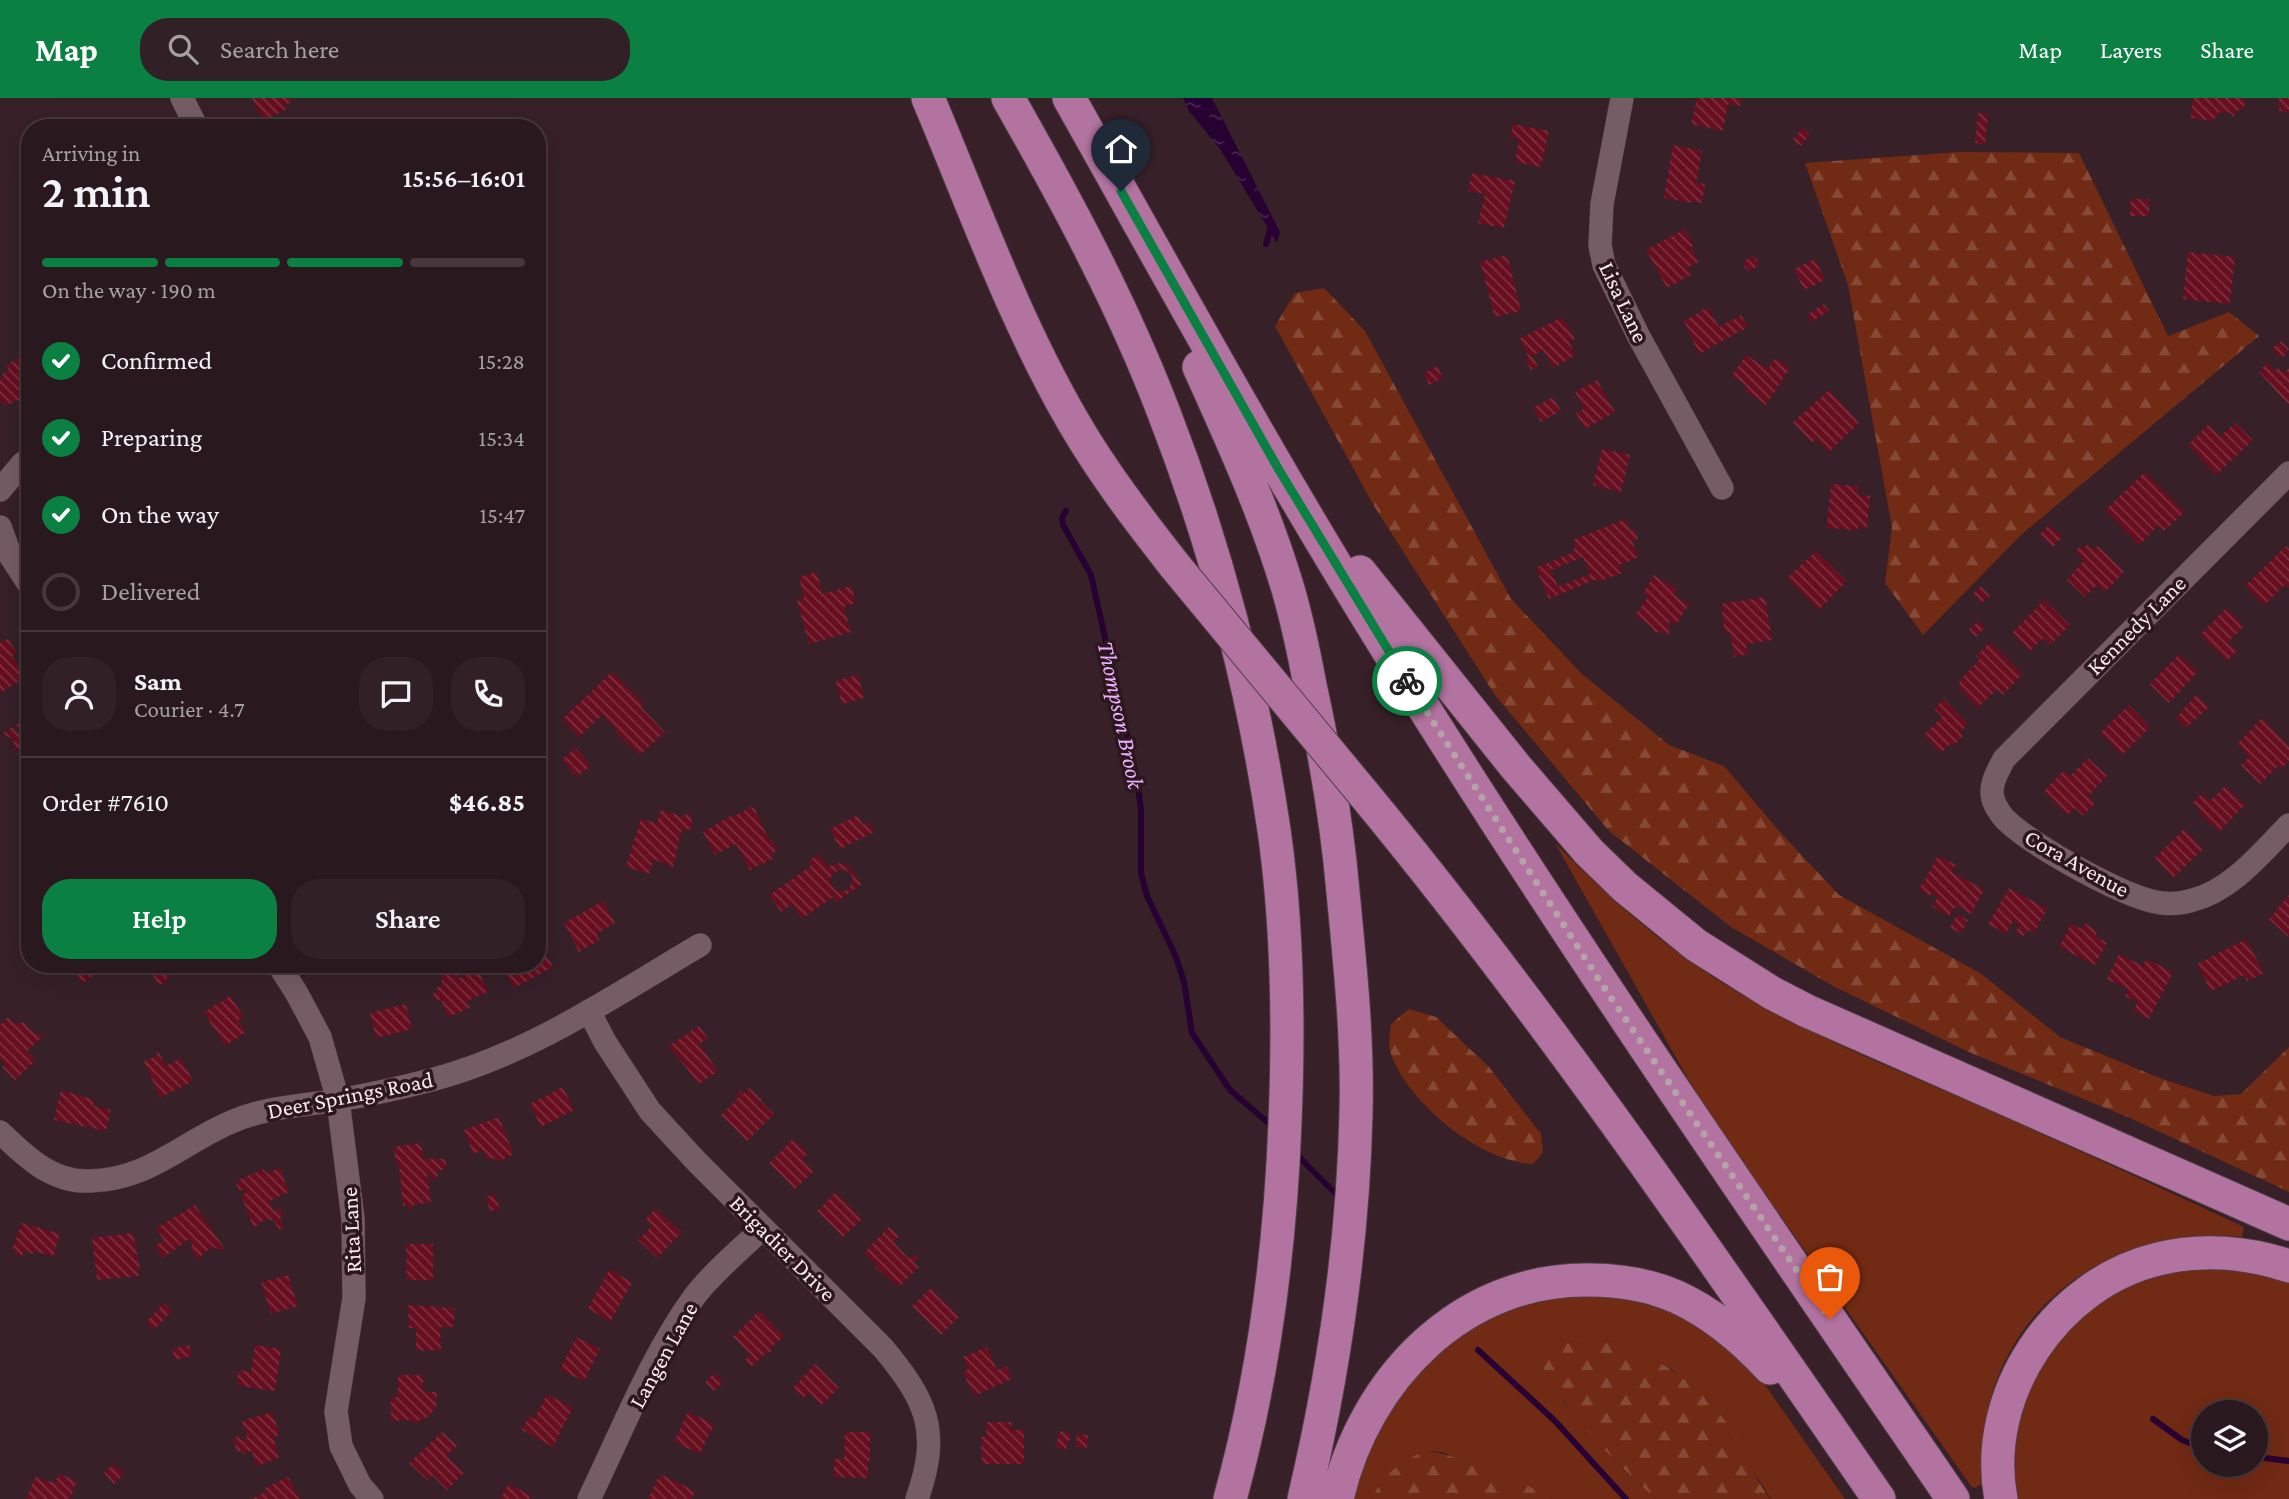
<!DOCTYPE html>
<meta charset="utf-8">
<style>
body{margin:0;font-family:"Crimson Pro",serif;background:#312127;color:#f1f3f6;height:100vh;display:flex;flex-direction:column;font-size:26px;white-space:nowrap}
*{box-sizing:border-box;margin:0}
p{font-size:23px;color:#a5a0a4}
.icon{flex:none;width:38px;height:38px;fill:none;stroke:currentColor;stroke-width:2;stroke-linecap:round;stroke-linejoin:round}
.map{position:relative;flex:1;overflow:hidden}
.details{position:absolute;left:21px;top:21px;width:525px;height:854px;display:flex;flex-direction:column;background:#29181e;border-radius:28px;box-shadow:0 7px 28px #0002,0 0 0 2px #45373c}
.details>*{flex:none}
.controls{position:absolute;left:2191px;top:1302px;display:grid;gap:14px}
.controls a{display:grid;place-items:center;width:77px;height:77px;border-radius:50%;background:#29181e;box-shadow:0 7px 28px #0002,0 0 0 2px #45373c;font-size:35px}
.pin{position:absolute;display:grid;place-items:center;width:60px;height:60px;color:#fff;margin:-72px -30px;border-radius:50% 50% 50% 0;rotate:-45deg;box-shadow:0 0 7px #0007}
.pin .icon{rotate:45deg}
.courier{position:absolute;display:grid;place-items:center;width:70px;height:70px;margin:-35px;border:5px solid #0b8043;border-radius:50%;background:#fff;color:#222;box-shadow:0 2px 9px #0007}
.summary em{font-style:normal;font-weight:600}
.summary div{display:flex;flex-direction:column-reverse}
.summary{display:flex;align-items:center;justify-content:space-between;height:119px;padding:0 21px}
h1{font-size:46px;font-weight:600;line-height:52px}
.bar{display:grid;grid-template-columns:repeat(4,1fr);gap:10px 7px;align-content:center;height:84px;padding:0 21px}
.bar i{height:9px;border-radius:5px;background:#45373c}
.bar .active{background:#0b8043}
.bar p{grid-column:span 4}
.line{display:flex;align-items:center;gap:18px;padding:0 21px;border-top:2px solid #45373c}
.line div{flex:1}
.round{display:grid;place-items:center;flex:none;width:74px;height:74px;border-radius:28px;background:#312127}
ol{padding:0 21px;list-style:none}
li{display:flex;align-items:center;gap:21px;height:77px}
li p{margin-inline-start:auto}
li .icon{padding:7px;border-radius:50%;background:#0b8043;color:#fff;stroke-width:4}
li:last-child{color:#a5a0a4}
li i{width:38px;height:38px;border:4px solid #45373c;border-radius:50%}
.action{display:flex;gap:14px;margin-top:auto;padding:14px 21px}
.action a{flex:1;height:80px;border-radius:28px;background:#0b8043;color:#fff;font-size:28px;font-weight:600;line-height:80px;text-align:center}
.action a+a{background:#312127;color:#f1f3f6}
header{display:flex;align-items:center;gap:42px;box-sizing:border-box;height:98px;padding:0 35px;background:#0b8043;color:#fff}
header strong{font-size:33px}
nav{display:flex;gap:38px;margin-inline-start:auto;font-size:24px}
.search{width:490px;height:63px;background:#312127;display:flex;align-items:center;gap:18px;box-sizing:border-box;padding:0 24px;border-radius:28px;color:#a5a0a4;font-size:26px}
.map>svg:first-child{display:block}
.grass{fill:#712a14;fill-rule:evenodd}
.forest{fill:url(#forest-firs)}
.water{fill:url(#water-ripples)}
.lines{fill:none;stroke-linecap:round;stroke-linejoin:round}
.stream{stroke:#280133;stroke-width:6}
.building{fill:url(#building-back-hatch);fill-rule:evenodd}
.minor-casing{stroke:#523f46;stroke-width:24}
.highway-casing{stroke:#523f46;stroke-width:35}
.minor{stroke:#765c64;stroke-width:23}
.highway{stroke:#b273a0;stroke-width:33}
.highway-bridge-casing{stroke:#523f46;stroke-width:35;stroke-linecap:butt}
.highway-bridge{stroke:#b273a0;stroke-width:33}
.done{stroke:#b5a3a9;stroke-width:7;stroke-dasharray:0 12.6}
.route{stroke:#0b8043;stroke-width:9}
.labels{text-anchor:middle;stroke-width:7;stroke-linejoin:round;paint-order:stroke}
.street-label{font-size:23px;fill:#f9e9ee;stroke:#2c171f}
.water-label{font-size:24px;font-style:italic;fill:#ecb2ff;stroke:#2c171f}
</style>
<header>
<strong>Map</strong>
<div class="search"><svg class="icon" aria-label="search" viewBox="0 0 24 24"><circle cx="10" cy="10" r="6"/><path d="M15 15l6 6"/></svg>Search here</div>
<nav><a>Map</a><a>Layers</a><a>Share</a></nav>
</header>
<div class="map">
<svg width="2289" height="1401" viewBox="0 0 2289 1401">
<defs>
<pattern id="forest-firs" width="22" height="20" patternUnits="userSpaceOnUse" patternTransform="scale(1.75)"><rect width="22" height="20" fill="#712a14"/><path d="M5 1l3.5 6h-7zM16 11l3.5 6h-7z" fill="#864936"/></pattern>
<pattern id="water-ripples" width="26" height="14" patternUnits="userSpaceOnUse" patternTransform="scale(1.75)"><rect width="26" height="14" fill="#280133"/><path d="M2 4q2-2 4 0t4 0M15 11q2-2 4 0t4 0" fill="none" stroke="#482651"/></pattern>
<pattern id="building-back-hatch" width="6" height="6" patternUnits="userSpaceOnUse" patternTransform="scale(1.75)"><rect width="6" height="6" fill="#670e1f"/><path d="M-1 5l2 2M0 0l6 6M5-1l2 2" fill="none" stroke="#7e3140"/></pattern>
</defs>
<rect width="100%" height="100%" fill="#372028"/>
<path class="grass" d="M1555,745C1609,800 1667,852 1734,892C1804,934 1880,965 1954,997C2051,1040 2148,1083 2244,1129L2242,1139C2131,1129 2026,1186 1992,1296C1983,1325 1984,1356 1982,1386L1975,1390L1971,1388L1705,1011Z
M2201,1163L2289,1183V1401H2015L2011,1371L2019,1317L2044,1256L2108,1192ZM2203,1314H2256V1367H2203Z
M1582,1197L1640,1202L1691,1219L1756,1274L1845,1401H1771L1707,1301L1671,1271L1634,1252L1609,1243L1574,1238L1563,1304L1614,1362L1656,1401H1552L1522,1386L1442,1354L1425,1353L1376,1391L1372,1401H1352L1372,1340L1402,1291L1450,1242L1528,1202Z"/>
<path class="forest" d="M1961,54L2079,55L2168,238L2229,214L2259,238L2022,436L1923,537L1885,485L1892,429L1848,187L1805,65Z
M1324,190L1365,233L1511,501L1582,576L1669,647L1724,668L1779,733L1839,797L1980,875L2060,939L2162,981L2214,998L2241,996L2289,949V1094L2130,1020L1971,955L1833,888L1731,829L1609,733L1495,597L1374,408L1275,228L1295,195Z
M1409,911L1436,919L1489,969L1541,1036L1543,1054L1533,1066C1480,1064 1406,1004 1390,953C1388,945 1390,934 1391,926Z
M1574,1238C1587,1240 1600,1240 1612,1244C1662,1259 1710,1294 1736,1340C1748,1361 1756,1382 1770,1401H1656C1613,1361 1566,1319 1541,1264C1548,1244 1554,1242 1574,1238Z
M1425,1353C1456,1355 1525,1384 1552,1401H1372C1380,1378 1403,1362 1425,1353Z"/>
<path class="water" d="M1183,0H1212L1280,134L1277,145L1220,51L1189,13Z"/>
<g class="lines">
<path class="stream" d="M1266,146L1271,129
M1066,413L1062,420L1063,427L1091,477L1137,682L1141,711V775L1147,798L1176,859L1184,884L1192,935L1230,992L1273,1029
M1296,1056L1340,1100
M1478,1252L1555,1323L1626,1401
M2153,1321L2182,1342L2203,1350
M2256,1359L2289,1363"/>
</g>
<path class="building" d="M252,0H290L292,4L285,7L287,11L263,23Z
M1697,0H1742L1740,8L1728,6L1723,33L1691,26Z
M2193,0H2245L2244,11H2240L2233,19L2231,15L2220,14L2213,23L2191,20Z
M2279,0H2289V14L2279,13Z
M1978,15L1988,16L1985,46L1975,45Z
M1513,26L1549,33L1541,69L1515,64L1519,41L1510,39Z
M1802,30L1810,36L1801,48L1793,42Z
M1673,47L1702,53L1696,85L1705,86L1702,105L1693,103V105L1664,100Z
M1472,75L1515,83L1504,130L1478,125L1485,96L1468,93Z
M2131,101H2149V118H2130Z
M1685,131L1694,148L1691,149L1699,164L1687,170L1691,177L1667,190L1646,152Z
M2188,154L2235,159L2230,206L2183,201Z
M1507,157L1521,213L1495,219L1480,164Z
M1753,158L1758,162V168L1749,173L1744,169V163Z
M1815,161L1825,182L1804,192L1794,171Z
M1824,206L1829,213L1811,224L1807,217Z
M1708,209L1719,229L1741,217L1748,229L1699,256L1684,223Z
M1562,219L1575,241L1569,244L1576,257L1553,270L1543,252L1532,258L1538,268L1531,272L1525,262L1529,260L1519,241Z
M2281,243L2289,251L2282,261L2272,251Z
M25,257L30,266V298L4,308L0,301V281L4,279L3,275L9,272L6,267Z
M1746,257L1768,271L1775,260L1790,270L1766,307L1744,292L1747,288L1732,278Z
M2267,265L2275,273L2278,270L2284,275L2289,270V307L2259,274Z
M1437,268L1443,280L1429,287L1424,275Z
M1597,282L1615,314L1585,331L1576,315L1584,311L1575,294Z
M1829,292L1859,325L1829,354L1816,341L1812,345L1793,324Z
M1553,299L1561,313L1541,324L1533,310Z
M2235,325L2253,342L2216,377L2188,347L2209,326L2220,339Z
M1602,351L1630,357L1621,394L1593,387Z
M2145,374L2185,414L2164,433L2159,427L2139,447L2105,412Z
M1831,386L1858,388V397L1870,398L1867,430L1858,429V432L1827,430Z
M1626,421L1630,432L1634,431L1638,441L1632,443L1639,459L1619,467L1622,475L1601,483L1594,482L1549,501L1536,470L1574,454L1575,441ZM1583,459L1590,476L1558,489L1551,472Z
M2049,427L2062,439L2053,449L2040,436Z
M2088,446L2094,452L2098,448L2124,474L2105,494L2097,487L2085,499L2067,482L2084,462L2075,454L2081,447L2084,450Z
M2286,448L2289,451V490L2285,487L2264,507L2245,488Z
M1816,453L1847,483L1819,512L1787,480Z
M817,474L822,496L851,488L856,505L844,509L851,534L809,546L797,502L804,500L799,479Z
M1654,477L1677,491L1674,497L1689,506L1676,527L1669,523V536L1655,534L1651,528L1635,518L1648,498L1643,495Z
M1981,488L1990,498L1981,505L1973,496Z
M1765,499L1772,542L1746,546L1748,556L1734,559L1730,534L1725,535L1721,506Z
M2044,502L2070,527L2050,547L2043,540L2030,553L2012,535Z
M2226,510L2244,528L2228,544L2237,553L2227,563L2200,537Z
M1979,523L1985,530L1976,539L1969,531Z
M8,541L17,555L12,558L25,579L2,594L0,591V544Z
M1990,544L2023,576L2003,597L1997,591L1978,610L1959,590L1961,588L1959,583L1980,561L1976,558Z
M2179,556L2198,574L2169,605L2150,586Z
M612,574L644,606L641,609L665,634L640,657L615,634L617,632L602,617L579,639L562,621Z
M858,577L864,600L842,606L836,583Z
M2196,597L2209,609L2186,630L2176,620Z
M1944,601L1968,626L1960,634L1963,638L1953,648L1950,646L1941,655L1924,637L1942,619L1934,611Z
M2129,607L2150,629L2122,657L2100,635Z
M30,618V656L24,648L15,653L13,641L2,636L13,629L18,636L21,634L16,627Z
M2262,620L2289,648V663L2281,671L2278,668L2260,686L2241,667L2249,659L2237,646Z
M576,650L591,668L576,679L562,661Z
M2088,660L2107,678L2088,698L2095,705L2083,718L2075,710L2067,717L2044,693L2064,672L2070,678Z
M2225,688L2245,707L2219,734L2199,715L2201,712L2193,704L2202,695L2210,703Z
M750,707L751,711L754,709L769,742H772L777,751L772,757L774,760L750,772L736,746L715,757L703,734L732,717L734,718L748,711Z
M661,712L685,719L686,715L691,716L692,731L681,733L673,769L653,761L649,776L626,769L641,721L657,725Z
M858,717L863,727L869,724L874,734L840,751L830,731Z
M2184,731L2203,751L2173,780L2155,760Z
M818,756L828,769L837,765L848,767L862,786L836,804L833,799L802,821L792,806L781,814L769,797L811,768L808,764ZM841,771L849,774L853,780L849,791L841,794L834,791L830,783L832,776Z
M1938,758L1956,767L1952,774L1984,792L1971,816L1956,808L1949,818L1932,809L1938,798L1932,795L1930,798L1919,792Z
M2009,790L2047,811L2034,835L2029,832L2023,838L2016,835L2019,826L2013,823L2006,836L1988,826Z
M2289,797V837L2288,839L2269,821Z
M603,803L615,825L596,836L600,842L579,854L564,825Z
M1957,816L1968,822L1961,835L1950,830Z
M2085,825L2097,834L2095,838L2107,845L2095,867L2059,849L2071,826L2082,831Z
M2246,841L2264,875L2247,883L2244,877L2211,893L2197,866Z
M540,846L553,869L514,890L501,866H537V848Z
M2119,856L2143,868L2146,861L2173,874L2149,921L2133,913L2138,904L2125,898L2128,891L2107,881Z
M87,866L94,877L82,885L74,873Z
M140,866H189L166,881L167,884L163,886H158L151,874L146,877L137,874L134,870Z
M454,871L458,881L478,872L488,894L467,903L470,910L448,919L441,901L436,903L433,895L438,893L436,890L443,887L440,877Z
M230,898L244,919L238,922L246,934L225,948L204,914Z
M406,906L412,931L376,940L370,915Z
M8,919L13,925H24L34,935L44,937L27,953L36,962L15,982L2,969L5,966L0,961V927Z
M699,928L708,940L699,946L718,973L699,986L669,948Z
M158,953L166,968L181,960L193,983L160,1000L144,963L155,959Z
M563,989L574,1012L541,1029L530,1006Z
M749,990L762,1002L753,1013L762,1004L774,1016L747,1043L721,1017L739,999L736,996L740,992L743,996Z
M61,992L95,1002L93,1008L111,1012L106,1033L54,1022Z
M499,1019L513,1055L511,1058L498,1063L493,1060L487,1062L483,1052L473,1056L464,1032Z
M793,1041L808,1055L802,1061L814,1073L795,1091L769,1065Z
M421,1045L423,1061H445L447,1070L438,1073L437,1080L431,1081V1076H427L431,1104L413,1107V1110L408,1111V1107L403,1108L399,1066H396L394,1049Z
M280,1070L289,1094L269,1103L273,1113L280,1110L283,1118L280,1120L284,1130L279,1131L274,1123L267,1121L260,1124L254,1131L241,1097L246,1095L244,1091L239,1093L236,1085L241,1083L240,1081L264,1071L266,1075Z
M836,1094L862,1121L843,1139L817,1113Z
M495,1096L500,1111L490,1113L486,1099Z
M195,1107L225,1151L222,1152L212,1149L197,1161L191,1152L192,1146L189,1141L163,1160L155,1148L164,1142L156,1130Z
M655,1111L682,1134L657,1160L638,1142L652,1128L645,1122Z
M22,1125L60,1136L53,1159L35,1153L34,1156L24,1153L22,1159L14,1156L16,1153L12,1152Z
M889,1129L899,1138L893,1144L909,1161L913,1156L918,1160L914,1165L919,1169L899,1189L875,1169L877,1167L864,1155Z
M133,1135L140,1171H137L139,1178L97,1182L92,1140Z
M406,1146H433V1182H407Z
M610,1171L632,1185L610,1224L588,1210Z
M288,1177L298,1208L271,1216L261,1184Z
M931,1190L959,1219L941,1237L912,1208Z
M164,1205L172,1213L154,1232L146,1224Z
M408,1207L454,1210V1229H440L441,1252L416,1253V1230H409Z
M759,1213L784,1238L771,1250V1254H767L751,1269L745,1262L751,1257L733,1239Z
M576,1239L600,1251L584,1283L560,1272Z
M189,1247L192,1258L175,1262L172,1251Z
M255,1247L281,1251L275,1293L240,1288L237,1284L238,1274L241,1272L251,1274Z
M987,1249L997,1272L1006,1268L1012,1281L974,1298L963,1274L968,1271L963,1259Z
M815,1266L839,1290L821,1307L809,1295L803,1300L793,1290Z
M714,1275L723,1284L714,1293L705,1284Z
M398,1277H423V1294H437L436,1311L425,1321L419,1322V1325H413L412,1322L391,1323V1299H398Z
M547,1297L573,1309L553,1349L522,1332L529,1318L534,1321Z
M272,1314L280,1337L273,1339L279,1360L256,1368L252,1353L243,1356L242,1353L237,1354L233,1340L239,1338L240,1342L247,1340L242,1323Z
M688,1314L714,1326L700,1356L674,1344Z
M986,1324H1011L1012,1332H1024V1366H982L981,1339H987Z
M1060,1333L1071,1336L1066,1352L1055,1349Z
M442,1334L457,1348L446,1358L464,1375L447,1392L432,1377L427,1382L409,1365Z
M845,1334H870V1363H868V1380L834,1379V1361H844Z
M1077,1336L1088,1337L1087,1350L1076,1349Z
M113,1366L124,1376L114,1386L104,1375Z
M59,1376L77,1383L70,1401H26L35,1379L55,1385Z
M660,1376L695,1393L691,1401H648Z
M288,1379L300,1401H251L267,1393L265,1390Z
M509,1386L531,1398L529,1401H500Z"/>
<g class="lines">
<g class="minor-casing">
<path id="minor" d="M182,0L197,30
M1622,0L1602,106L1600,147L1604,167L1638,237L1722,390
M2289,375L2004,661C1998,673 1989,687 1993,701C1995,708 2002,719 2007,723C2033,748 2126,801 2162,805C2171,806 2184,805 2193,802C2232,792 2262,754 2289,727
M0,392L22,366L30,360
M0,429L11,459L30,488
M278,866L296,894L320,939L338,1002L353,1121L354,1200L336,1313L341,1348L360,1387L372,1401
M589,913L605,944L650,1013L697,1064L883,1250C927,1303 941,1333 917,1401
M0,1034C25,1058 52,1085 90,1083C149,1081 179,1047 229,1025C264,1009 301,1008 338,1002C369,997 400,990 431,982C528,957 614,898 700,847
M589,1401C622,1333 650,1260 694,1199C713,1174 740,1152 763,1130"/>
</g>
<g class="highway-casing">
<path id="highway" d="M928,0C974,109 1014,222 1074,325C1103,375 1139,422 1175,468
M1008,0C1066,102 1122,205 1164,315C1216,449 1253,590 1274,732C1288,829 1289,928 1285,1025C1280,1152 1264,1278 1230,1401
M1069,0C1167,174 1263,350 1368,520C1553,821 1754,1110 1953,1401
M1199,269C1232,342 1265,414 1288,491C1297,522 1304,555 1310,587C1325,656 1337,724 1343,794C1350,867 1358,941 1356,1015C1353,1146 1334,1274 1304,1401
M1360,474L1515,668L1589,754L1625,789L1696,847L1772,895L1807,913L2289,1126
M1363,695C1549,920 1713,1161 1879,1401
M1337,1401C1364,1281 1462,1180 1589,1182C1619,1182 1650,1187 1677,1199C1714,1216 1743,1241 1770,1270
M2001,1401C1981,1297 2055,1186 2158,1161C2201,1150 2248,1154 2289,1168"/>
</g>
<use href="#minor" class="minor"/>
<use href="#highway" class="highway"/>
<g class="highway-bridge-casing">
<path id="highway-bridge" d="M1175,468L1363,695"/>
</g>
<use href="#highway-bridge" class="highway-bridge"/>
</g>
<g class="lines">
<path class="done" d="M1407,583L1601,885L1830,1221"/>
<path class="route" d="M1121,93L1279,372L1407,583"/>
</g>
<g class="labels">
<g class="street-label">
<text transform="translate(1624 204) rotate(65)" y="8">Lisa Lane</text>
<text transform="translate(2136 527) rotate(-45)" y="8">Kennedy Lane</text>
<text transform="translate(2077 765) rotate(29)" y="8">Cora Avenue</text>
<text transform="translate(350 997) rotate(-11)" y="8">Deer Springs Road</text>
<text transform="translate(351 1132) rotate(-93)" y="8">Rita Lane</text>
<text transform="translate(783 1150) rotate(45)" y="8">Brigadier Drive</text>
<text transform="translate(663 1257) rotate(-61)" y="8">Langen Lane</text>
</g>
<g class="water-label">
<text transform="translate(1121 617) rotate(78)" y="8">Thompson Brook</text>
</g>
</g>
</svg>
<div class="controls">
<a><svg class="icon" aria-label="layers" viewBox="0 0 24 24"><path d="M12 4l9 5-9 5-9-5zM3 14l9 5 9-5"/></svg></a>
</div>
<div class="pin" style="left:1830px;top:1221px;background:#ea580c"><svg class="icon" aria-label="bag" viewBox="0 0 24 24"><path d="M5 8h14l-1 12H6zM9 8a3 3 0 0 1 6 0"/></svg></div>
<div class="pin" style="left:1121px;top:93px;background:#1f2937"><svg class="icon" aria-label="home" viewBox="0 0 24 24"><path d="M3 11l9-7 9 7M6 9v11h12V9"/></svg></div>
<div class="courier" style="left:1407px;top:583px"><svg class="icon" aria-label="bike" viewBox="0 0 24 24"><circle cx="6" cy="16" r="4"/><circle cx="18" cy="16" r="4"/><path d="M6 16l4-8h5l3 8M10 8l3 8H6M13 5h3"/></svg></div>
<section class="details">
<div class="summary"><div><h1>2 min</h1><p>Arriving in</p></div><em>15:56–16:01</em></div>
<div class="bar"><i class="active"></i><i class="active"></i><i class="active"></i><i></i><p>On the way · 190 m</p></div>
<ol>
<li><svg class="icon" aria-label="check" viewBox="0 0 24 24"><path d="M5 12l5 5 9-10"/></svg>Confirmed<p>15:28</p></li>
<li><svg class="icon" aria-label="check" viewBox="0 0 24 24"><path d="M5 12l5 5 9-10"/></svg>Preparing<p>15:34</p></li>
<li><svg class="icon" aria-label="check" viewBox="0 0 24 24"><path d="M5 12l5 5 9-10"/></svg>On the way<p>15:47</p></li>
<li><i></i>Delivered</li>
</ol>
<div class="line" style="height:126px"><a class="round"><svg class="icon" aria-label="person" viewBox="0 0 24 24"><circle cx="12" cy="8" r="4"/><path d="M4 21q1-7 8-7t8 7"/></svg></a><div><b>Sam</b><p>Courier · 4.7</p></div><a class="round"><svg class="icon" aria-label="chat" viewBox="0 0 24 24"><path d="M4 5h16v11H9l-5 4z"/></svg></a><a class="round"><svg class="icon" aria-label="phone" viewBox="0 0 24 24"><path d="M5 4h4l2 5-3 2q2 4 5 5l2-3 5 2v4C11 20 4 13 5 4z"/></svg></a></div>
<div class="line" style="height:91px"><div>Order #7610</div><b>$46.85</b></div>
<div class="action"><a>Help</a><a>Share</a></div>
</section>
</div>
